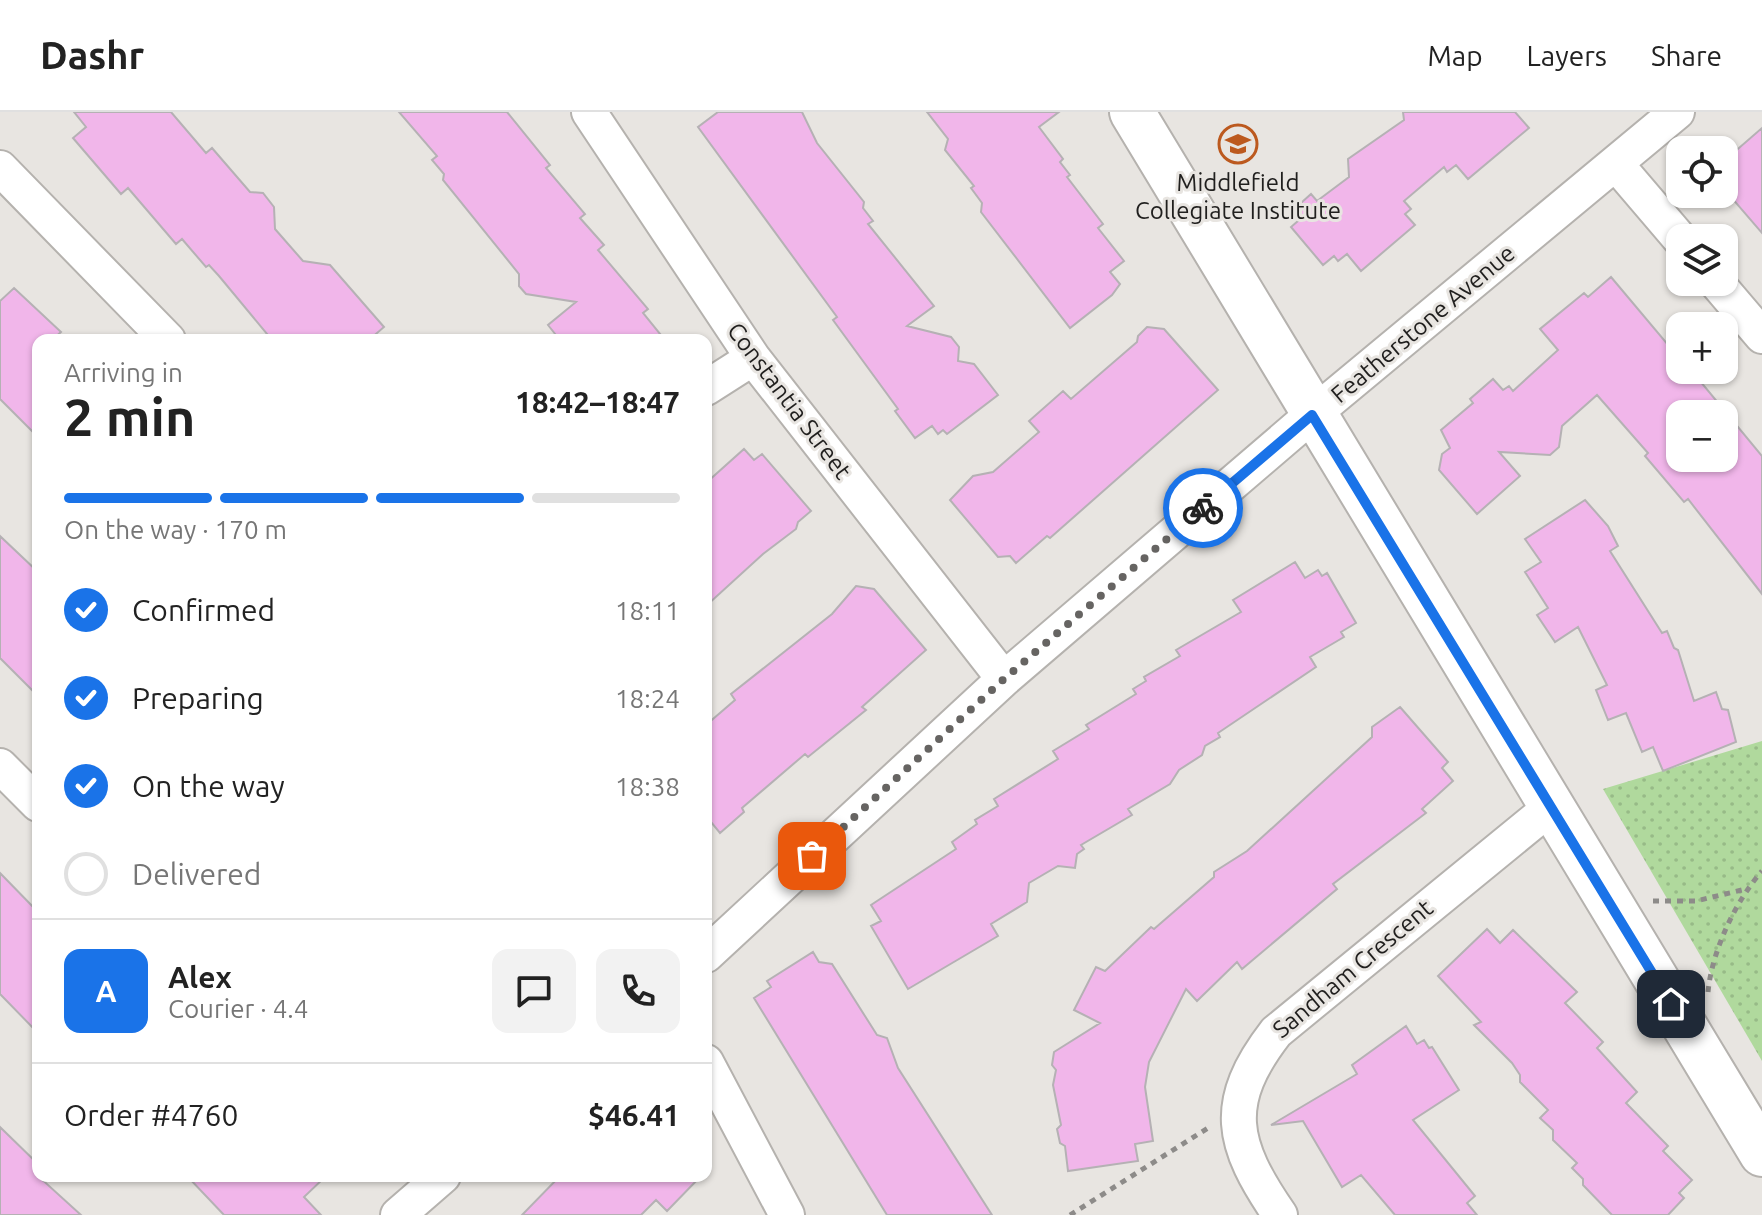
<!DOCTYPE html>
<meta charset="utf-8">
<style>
body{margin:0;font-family:Ubuntu,sans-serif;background:#f2f2f2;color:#222;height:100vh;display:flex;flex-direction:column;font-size:30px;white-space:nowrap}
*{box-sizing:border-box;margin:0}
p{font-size:26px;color:#767676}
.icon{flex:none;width:44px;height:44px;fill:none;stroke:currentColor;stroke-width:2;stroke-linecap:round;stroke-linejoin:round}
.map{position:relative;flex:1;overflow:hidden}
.sheet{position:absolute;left:32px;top:222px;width:680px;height:848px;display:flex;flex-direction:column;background:#fff;border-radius:16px;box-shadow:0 2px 6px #0004}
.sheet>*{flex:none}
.tools{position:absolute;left:1666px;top:24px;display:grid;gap:16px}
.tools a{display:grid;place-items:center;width:72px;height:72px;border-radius:16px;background:#fff;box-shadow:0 2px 6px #0004;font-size:40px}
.pin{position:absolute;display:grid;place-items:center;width:68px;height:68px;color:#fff;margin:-34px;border-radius:16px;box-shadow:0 4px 12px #0006}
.courier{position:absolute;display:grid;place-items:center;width:80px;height:80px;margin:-40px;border:6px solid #1a73e8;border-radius:50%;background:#fff;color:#222;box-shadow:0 2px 10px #0007}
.summary em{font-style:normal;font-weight:700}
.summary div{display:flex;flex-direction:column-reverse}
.summary{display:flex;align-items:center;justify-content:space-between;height:136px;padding:0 32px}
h1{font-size:52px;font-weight:700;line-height:60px}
.bar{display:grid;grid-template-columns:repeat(4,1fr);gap:12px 8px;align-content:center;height:96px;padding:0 32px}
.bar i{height:10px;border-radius:6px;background:#e0e0e0}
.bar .current{background:#1a73e8}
.bar p{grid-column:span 4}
.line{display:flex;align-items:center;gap:20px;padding:0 32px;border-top:2px solid #e0e0e0}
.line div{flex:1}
.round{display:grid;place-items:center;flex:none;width:84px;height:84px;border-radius:16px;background:#f2f2f2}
ol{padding:0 32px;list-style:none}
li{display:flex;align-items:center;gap:24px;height:88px}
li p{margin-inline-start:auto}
li .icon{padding:8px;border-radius:50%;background:#1a73e8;color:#fff;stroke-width:4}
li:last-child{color:#767676}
li i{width:44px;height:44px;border:4px solid #e0e0e0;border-radius:50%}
header{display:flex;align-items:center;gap:48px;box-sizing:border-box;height:112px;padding:0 40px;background:#fff;border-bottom:2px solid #e0e0e0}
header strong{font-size:38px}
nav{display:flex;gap:44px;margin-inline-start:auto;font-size:28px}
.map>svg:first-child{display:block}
.park{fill:url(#park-dots)}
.building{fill:#f1b6ea;stroke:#b5b1b4;stroke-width:2;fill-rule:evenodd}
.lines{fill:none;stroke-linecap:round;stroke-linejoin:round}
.street-casing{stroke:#b5b2ae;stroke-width:38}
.secondary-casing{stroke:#b5b2ae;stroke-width:48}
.path{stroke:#8d8b89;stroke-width:5;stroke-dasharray:6 6;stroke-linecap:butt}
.street{stroke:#fff;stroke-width:34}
.secondary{stroke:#fff;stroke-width:44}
.done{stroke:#666462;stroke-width:8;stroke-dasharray:0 14.4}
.route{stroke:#1a73e8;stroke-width:10}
.labels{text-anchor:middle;stroke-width:6;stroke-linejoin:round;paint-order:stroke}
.poi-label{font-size:24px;fill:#201f1e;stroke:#e8e5e1}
.street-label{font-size:24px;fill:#201f1e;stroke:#e8e5e1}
</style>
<header>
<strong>Dashr</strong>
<nav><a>Map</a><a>Layers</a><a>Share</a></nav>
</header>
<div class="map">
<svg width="1762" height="1103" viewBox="0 0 1762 1103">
<defs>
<pattern id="park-dots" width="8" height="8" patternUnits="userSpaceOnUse" patternTransform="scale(2)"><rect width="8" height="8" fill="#b0d99d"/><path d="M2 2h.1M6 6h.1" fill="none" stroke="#97ba87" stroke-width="1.8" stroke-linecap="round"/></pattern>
</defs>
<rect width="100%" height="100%" fill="#e8e5e1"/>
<path class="park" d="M1762,629V949L1603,677Z"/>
<path class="building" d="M74,0H171L206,41L212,36L250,80L263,81L274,95L275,117L303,149L330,153L384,215L369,228H272L219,164L209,153L206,155L182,127L176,132L128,76L121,82L73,26L86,15Z
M399,0H507L550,53L546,56L585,102L580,106L604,133L598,138L648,197L643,201L665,228H560L548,213L576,190L526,182L519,174V162L443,68L444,62L432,48L437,44Z
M718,0H802L817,31L864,90L863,96L873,109L868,112L934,194L907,214L951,225L959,235L958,249L974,252L998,283L947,322L943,318L938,322L932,314L915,326L895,299L898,297L833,208L837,205L698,15Z
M927,0H1059L1039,15L1063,47L1060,50L1070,63L1067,65L1103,112L1098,116L1124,149L1110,160L1120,172L1112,183L1070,216L981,100L982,91L971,76L974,74L945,38L948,27Z
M1403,0H1515L1529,16L1468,67L1456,53L1447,60L1444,55L1404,89L1411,97L1405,102L1415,113L1361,159L1347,142L1338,149L1334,144L1323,153L1291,115L1299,108L1292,99L1311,82L1317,89L1349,65L1348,47L1404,8Z
M1762,16V121L1724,77V49Z
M1611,165L1680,247V258H1691L1762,344V482L1688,387L1684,390L1645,344L1648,341L1597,283L1562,314L1559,335L1550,343L1499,340L1520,364L1477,402L1439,358L1442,342L1450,336L1441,318L1473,291L1470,287L1493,267L1503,278L1509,274L1513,279L1558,238L1540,217L1584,181L1588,185ZM1680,302H1724V346H1680Z
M14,176L61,220L52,228H38V325L0,287V189Z
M1147,215L1164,217L1218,278L1050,426L1047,424L1016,451L1010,444L998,445L950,388L973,364L993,360L1039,320L1029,309L1063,279L1071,287L1137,230L1138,224Z
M744,337L754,348L762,342L811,399L798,410L796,417L763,442L706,494V371Z
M1585,388L1608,414L1618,434L1610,439L1662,521L1667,519L1674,536L1678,538L1694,589L1716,580L1722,597L1728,598L1736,630L1663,659L1653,635L1642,640L1626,601L1608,608L1596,578L1607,573L1578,515L1555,530L1537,503L1548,496L1525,460L1541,450L1525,427Z
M0,424L38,460V584L0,546Z
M1295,450L1305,466L1318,458L1322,464L1327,461L1356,511L1341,520L1344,525L1310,545L1316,555L1218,621L1220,625L1205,634L1202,643L1179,658L1170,672L1128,697L1132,703L1081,733L1084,737L1077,742L1075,756L1058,754L1029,771L1027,790L991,812L998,824L908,877L871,814L881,809L871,793L956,737L952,730L977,712L975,708L998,694L994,687L1058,647L1053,639L1089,617L1086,613L1136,582L1133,577L1146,569L1144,565L1180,544L1176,538L1241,500L1233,488Z
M856,474L874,477L926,538L862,595L866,598L808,645L805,642L742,696L744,700L720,721L706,704V613L735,588L731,582L832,502Z
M1400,595L1448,650L1442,656L1453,669L1422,697L1426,701L1333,772L1337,777L1242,857L1237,850L1197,889L1186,877L1149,950L1145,975L1153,1029L1135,1032L1138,1049L1068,1059L1065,1034L1060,1031L1057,1017L1061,1013L1053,973L1056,958L1052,953L1054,940L1100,911L1074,898L1096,855L1105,859L1151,815L1154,817L1214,765V760L1247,739L1372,625V615Z
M0,761L38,800V921L0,882Z
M1487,817L1500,831L1513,818L1577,880L1565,891L1603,930L1597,936L1637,980L1626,991L1668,1034L1663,1039L1692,1068L1679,1081L1684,1086L1668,1103H1612L1583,1073V1067L1572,1056L1577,1051L1553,1028V1018L1540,1006L1548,998L1520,970V963L1512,951L1474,913L1481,910L1438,864Z
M813,840L819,850L832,852L877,923L887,926L898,956L992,1103H887L754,886L771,875L767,869Z
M1406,914L1417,932L1424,928L1429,936L1432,935L1459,978L1413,1008L1475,1084L1467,1091L1477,1103H1395L1361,1063L1342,1075L1303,1009L1271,1013L1357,962L1352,953Z
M0,1015L38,1052L34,1056L38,1064L81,1103H0Z
M187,1064H326L304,1085L321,1103H224Z
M560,1064H701L667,1099L656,1088L641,1103H522Z"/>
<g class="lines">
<g class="street-casing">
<path id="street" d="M589,0L753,246L1004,567
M1616,52L1680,127
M0,56L168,228
M1716,170L1762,224
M706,276L753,246
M0,654L38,692
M706,843L1004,567L1312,303L1677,0
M706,950L787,1103
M398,1103L443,1064
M1280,1103C1231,1032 1221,991 1276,920L1551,695"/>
</g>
<g class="secondary-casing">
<path id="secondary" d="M1132,0L1762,1042"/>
</g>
<path class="path" d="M1653,789H1696L1746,777
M1708,880C1712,839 1735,790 1762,759
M1070,1103L1208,1016"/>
<use href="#street" class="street"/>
<use href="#secondary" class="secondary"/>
</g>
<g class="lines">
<path class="done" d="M812,744L1004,567L1203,396"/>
<path class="route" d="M1203,396L1312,303L1671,892"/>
</g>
<defs>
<g id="school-ring" transform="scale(2)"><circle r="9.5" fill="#e8e5e1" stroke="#bc591e" stroke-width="1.5"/><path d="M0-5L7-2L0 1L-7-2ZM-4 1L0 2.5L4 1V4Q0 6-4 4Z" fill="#bc591e"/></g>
</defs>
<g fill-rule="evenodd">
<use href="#school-ring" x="1238" y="32"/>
</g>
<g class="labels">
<g class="poi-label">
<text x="1238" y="79">Middlefield<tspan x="1238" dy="28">Collegiate Institute</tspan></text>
</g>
<g class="street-label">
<text transform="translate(1423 212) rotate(-40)" y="8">Featherstone Avenue</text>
<text transform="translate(789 289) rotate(53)" y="8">Constantia Street</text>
<text transform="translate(1353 857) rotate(-40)" y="8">Sandham Crescent</text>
</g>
</g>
</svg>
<div class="tools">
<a><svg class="icon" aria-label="locate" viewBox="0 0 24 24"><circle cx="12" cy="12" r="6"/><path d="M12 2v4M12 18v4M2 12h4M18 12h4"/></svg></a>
<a><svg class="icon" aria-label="layers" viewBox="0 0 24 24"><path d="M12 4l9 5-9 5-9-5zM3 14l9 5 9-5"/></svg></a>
<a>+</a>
<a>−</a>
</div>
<div class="pin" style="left:812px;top:744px;background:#ea580c"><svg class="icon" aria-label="bag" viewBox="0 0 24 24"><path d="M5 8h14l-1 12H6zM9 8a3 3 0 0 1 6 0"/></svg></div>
<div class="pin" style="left:1671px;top:892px;background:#1f2937"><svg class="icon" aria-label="home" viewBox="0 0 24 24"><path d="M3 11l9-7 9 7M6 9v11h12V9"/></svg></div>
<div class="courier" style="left:1203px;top:396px"><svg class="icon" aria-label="bike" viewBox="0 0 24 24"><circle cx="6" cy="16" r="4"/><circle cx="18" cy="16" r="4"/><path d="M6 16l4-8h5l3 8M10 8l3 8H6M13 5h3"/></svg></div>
<section class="sheet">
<div class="summary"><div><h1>2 min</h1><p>Arriving in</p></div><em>18:42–18:47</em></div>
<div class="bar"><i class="current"></i><i class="current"></i><i class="current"></i><i></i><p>On the way · 170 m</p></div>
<ol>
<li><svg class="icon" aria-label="check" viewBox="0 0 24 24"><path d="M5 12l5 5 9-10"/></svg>Confirmed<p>18:11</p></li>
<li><svg class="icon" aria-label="check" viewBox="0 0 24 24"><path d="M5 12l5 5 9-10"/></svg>Preparing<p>18:24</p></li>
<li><svg class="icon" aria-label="check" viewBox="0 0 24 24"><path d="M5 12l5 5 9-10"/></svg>On the way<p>18:38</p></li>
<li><i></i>Delivered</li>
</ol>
<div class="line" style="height:144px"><b class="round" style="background:#1a73e8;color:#fff">A</b><div><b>Alex</b><p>Courier · 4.4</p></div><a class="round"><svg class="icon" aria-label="chat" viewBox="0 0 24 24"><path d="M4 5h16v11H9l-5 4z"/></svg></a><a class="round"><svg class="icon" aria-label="phone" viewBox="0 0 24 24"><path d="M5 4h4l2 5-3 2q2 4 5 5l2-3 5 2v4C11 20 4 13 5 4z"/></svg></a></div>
<div class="line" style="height:104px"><div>Order #4760</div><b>$46.41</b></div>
</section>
</div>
